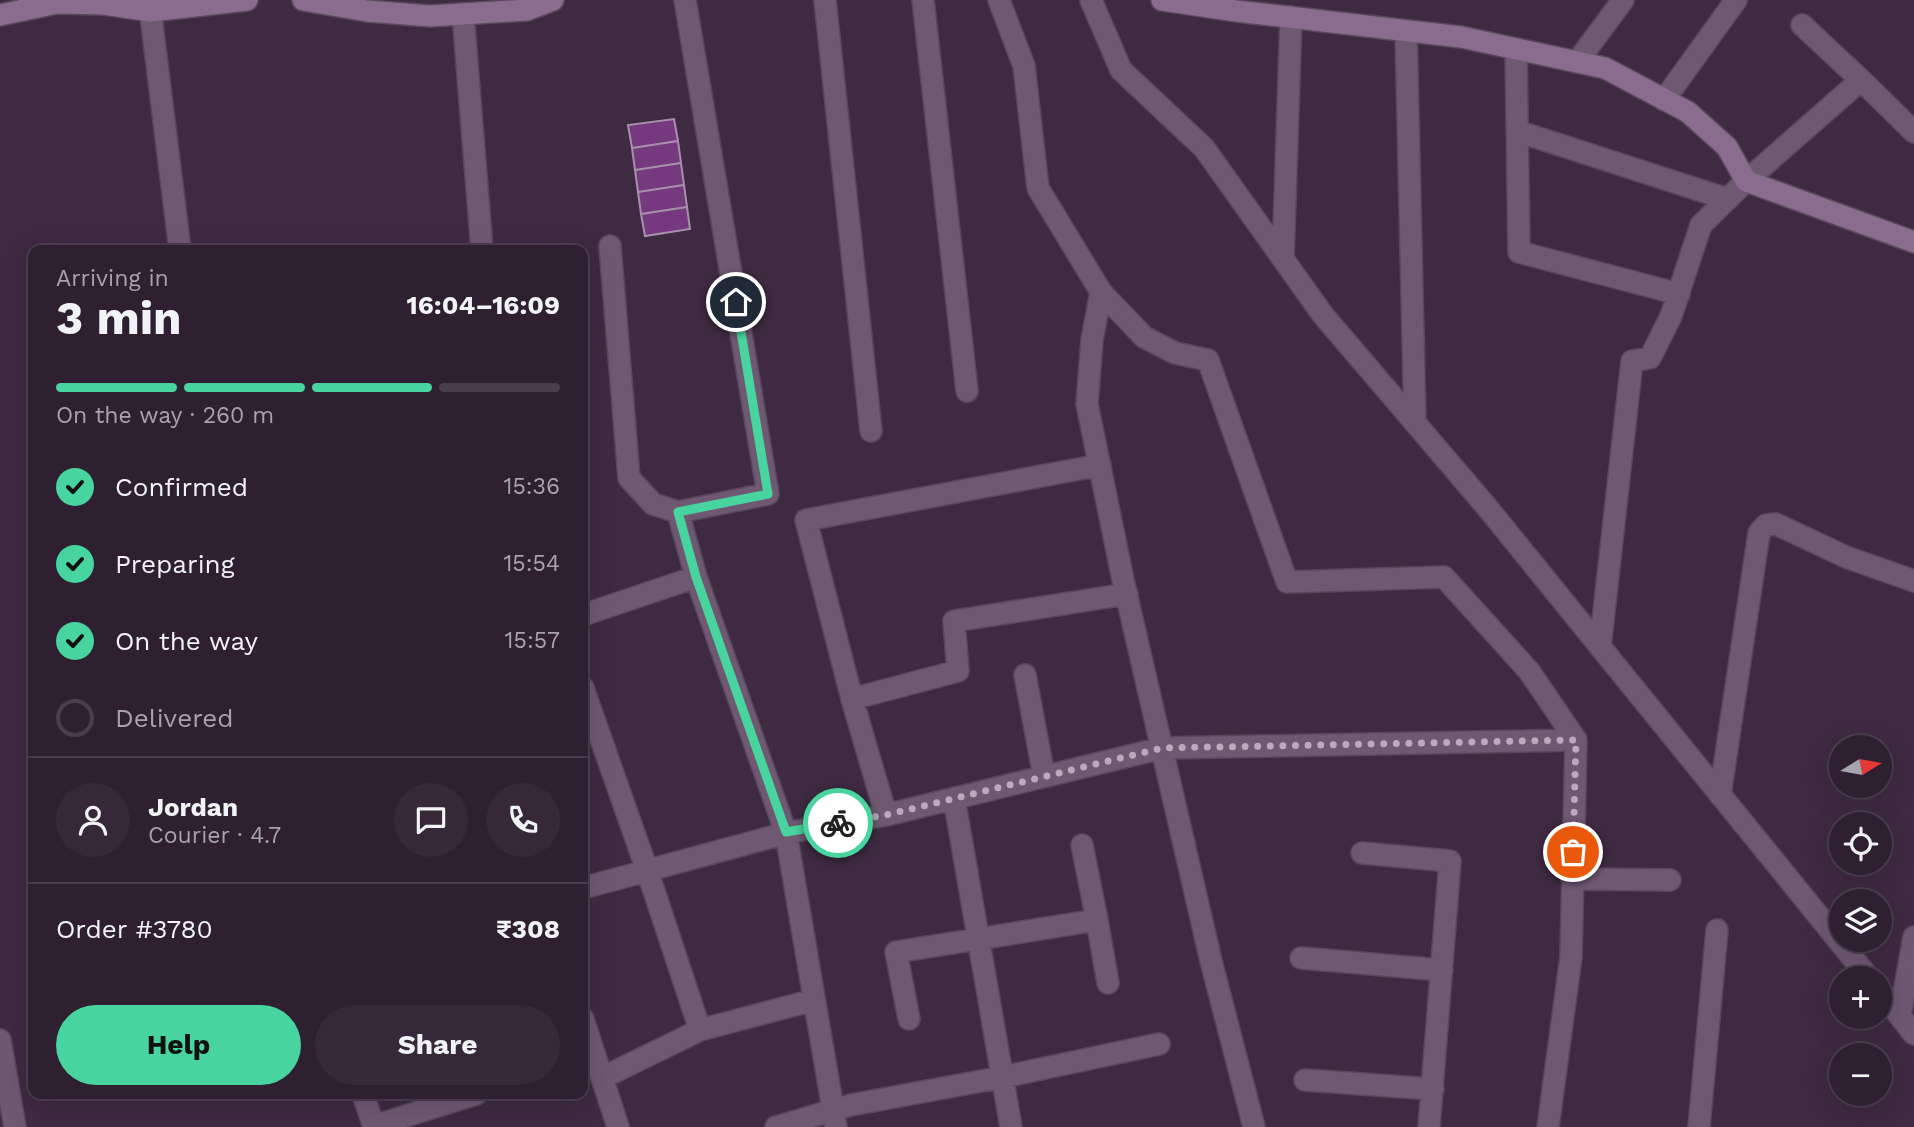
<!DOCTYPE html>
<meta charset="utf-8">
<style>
body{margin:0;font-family:"Work Sans",sans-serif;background:#362839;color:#f1f3f6;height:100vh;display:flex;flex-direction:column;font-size:26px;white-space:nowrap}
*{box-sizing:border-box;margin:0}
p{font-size:23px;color:#a7a3ab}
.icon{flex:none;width:38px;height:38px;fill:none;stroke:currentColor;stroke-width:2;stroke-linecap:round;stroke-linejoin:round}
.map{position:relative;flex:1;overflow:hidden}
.drawer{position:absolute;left:28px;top:245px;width:560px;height:854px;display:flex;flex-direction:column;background:#2e2031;border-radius:14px;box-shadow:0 7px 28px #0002,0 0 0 2px #493e4d}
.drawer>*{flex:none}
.needle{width:46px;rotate:79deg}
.controls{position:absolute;left:1829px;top:735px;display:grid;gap:14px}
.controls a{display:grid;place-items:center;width:63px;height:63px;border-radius:50%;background:#2e2031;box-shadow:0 7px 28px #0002,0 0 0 2px #493e4d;font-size:35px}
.pin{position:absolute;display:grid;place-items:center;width:60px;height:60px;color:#fff;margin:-30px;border:4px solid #fff;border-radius:50%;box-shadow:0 2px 7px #0007}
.courier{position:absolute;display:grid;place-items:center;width:70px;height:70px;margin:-35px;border:5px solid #47d49e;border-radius:50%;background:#fff;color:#222;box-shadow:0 2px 9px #0007}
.head em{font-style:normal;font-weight:700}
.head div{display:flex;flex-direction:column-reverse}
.head{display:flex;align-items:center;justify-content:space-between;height:119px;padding:0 28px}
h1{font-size:46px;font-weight:700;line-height:52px}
.bar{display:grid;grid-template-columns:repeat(4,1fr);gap:10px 7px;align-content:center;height:84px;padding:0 28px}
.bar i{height:9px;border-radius:5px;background:#493e4d}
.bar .current{background:#47d49e}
.bar p{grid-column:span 4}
.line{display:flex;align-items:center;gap:18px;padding:0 28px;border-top:2px solid #493e4d}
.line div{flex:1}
.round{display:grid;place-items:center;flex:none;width:74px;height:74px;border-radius:37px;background:#362839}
ol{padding:0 28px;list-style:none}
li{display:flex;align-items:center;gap:21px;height:77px}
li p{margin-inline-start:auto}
li .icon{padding:7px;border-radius:50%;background:#47d49e;color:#111;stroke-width:4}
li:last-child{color:#a7a3ab}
li i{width:38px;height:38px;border:4px solid #493e4d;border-radius:50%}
.cta{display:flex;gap:14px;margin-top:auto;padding:14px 28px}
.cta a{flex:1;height:80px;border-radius:42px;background:#47d49e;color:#111;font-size:28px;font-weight:700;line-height:80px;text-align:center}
.cta a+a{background:#362839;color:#f1f3f6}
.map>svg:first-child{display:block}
.building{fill:#76387f;stroke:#a790ab;stroke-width:2}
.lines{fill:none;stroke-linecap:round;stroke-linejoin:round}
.street-casing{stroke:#59475b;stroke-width:24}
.secondary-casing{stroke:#59475b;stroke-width:24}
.street{stroke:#6e5872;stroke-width:21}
.secondary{stroke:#896c8e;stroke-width:21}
.done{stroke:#baaabc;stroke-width:7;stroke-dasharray:0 12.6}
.route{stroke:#47d49e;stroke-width:9}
</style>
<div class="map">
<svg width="1914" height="1127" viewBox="0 0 1914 1127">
<rect width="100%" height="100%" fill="#3e2a41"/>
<path class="building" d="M674,119L678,141L632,148L628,125Z
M678,141L681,163L635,170L632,148Z
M681,163L684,185L638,192L635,170Z
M684,185L687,207L641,214L638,192Z
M687,207L690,229L645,236L641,214Z"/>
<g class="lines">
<g class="street-casing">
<path id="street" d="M149,0L180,250
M685,0L768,494L678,512L696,577L786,833L836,1127
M825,0L871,431
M923,0L967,391
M999,0L1024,66L1038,188L1101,292L1092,340L1087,404L1123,580L1211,961L1254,1127
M1091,0L1121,70L1204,148L1323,315L1486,506L1869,978
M463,14L482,250
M1802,25L1861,80
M1406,31L1415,423
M1516,49L1519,252L1679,294
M1577,62L1623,0
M1664,100L1736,0
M1517,131L1727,199
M610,246L629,478L653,504L678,512
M1283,259L1291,17
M1101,292L1144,337L1175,353L1208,360L1287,582L1444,577L1529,671L1576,740
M583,615L696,577
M1600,647L1632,361L1650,358L1671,316L1701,225L1746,181L1861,80L1914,132
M1025,675L1044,776
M583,688L647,870L700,1030L602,1078
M852,699L958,671L954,621L1127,594
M1720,795L1759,533L1766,525L1776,524L1846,557L1914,581
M954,798L1011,1127
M886,815L1162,748L1576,740L1571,957L1548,1127
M1082,845L1097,920L1108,983
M1362,853L1450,861L1429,1127
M1572,879L1670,880
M583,888L786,833L886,815L852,699L806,520L1100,465
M1301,958L1442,970
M1880,991L1914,1034
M1900,1016L1914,937
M583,1019L618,1127
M909,1019L896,952L1097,920
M700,1030L814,1000
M0,1040L15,1127
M1305,1080L1433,1089
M363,1094L374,1127
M374,1126L476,1094
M776,1127L851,1105L1003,1077L1159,1044
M1699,1127L1717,930"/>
</g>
<g class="secondary-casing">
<path id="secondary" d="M303,0L367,11L430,16L527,10L553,0
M1162,0L1236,11L1461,37L1605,68L1688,112L1727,147L1746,181L1914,242
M0,15L57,3L103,4L151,11L247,0"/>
</g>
<use href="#street" class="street"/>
<use href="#secondary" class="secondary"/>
</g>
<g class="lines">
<path class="done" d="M838,823L886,815L1162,748L1576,740L1573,852"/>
<path class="route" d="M736,302L768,494L678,512L696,577L786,832L838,823"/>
</g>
</svg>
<div class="controls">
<a><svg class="needle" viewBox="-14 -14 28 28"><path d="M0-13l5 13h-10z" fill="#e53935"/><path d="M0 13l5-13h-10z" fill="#a7a3ab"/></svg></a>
<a><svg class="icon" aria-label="locate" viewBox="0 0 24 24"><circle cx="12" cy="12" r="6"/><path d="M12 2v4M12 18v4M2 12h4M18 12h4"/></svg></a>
<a><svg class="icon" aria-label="layers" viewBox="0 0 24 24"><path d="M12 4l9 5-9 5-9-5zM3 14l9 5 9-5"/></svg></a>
<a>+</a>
<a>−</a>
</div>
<div class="pin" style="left:1573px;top:852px;background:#ea580c"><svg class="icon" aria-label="bag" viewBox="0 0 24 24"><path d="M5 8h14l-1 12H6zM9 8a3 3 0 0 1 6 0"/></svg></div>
<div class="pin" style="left:736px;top:302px;background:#1f2937"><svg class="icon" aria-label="home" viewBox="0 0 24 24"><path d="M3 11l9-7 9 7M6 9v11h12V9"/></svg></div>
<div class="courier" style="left:838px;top:823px"><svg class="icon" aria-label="bike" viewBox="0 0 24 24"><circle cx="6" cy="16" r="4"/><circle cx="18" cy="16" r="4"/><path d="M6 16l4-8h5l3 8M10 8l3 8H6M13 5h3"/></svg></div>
<section class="drawer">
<div class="head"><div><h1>3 min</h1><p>Arriving in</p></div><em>16:04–16:09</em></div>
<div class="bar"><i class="current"></i><i class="current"></i><i class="current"></i><i></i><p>On the way · 260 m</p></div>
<ol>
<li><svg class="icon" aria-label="check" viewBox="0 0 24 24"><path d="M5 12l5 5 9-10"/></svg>Confirmed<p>15:36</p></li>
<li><svg class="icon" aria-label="check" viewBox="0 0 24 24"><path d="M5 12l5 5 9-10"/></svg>Preparing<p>15:54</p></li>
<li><svg class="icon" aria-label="check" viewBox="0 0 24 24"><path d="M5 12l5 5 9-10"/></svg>On the way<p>15:57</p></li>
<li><i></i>Delivered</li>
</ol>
<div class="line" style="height:126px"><a class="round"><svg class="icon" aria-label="person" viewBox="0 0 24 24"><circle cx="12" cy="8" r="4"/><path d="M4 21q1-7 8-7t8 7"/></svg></a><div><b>Jordan</b><p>Courier · 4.7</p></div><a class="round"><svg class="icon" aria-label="chat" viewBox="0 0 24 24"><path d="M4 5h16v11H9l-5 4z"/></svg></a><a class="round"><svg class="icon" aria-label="phone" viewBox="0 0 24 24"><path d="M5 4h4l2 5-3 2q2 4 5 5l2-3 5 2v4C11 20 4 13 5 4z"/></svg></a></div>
<div class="line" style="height:91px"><div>Order #3780</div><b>₹308</b></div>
<div class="cta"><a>Help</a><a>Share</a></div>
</section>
</div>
